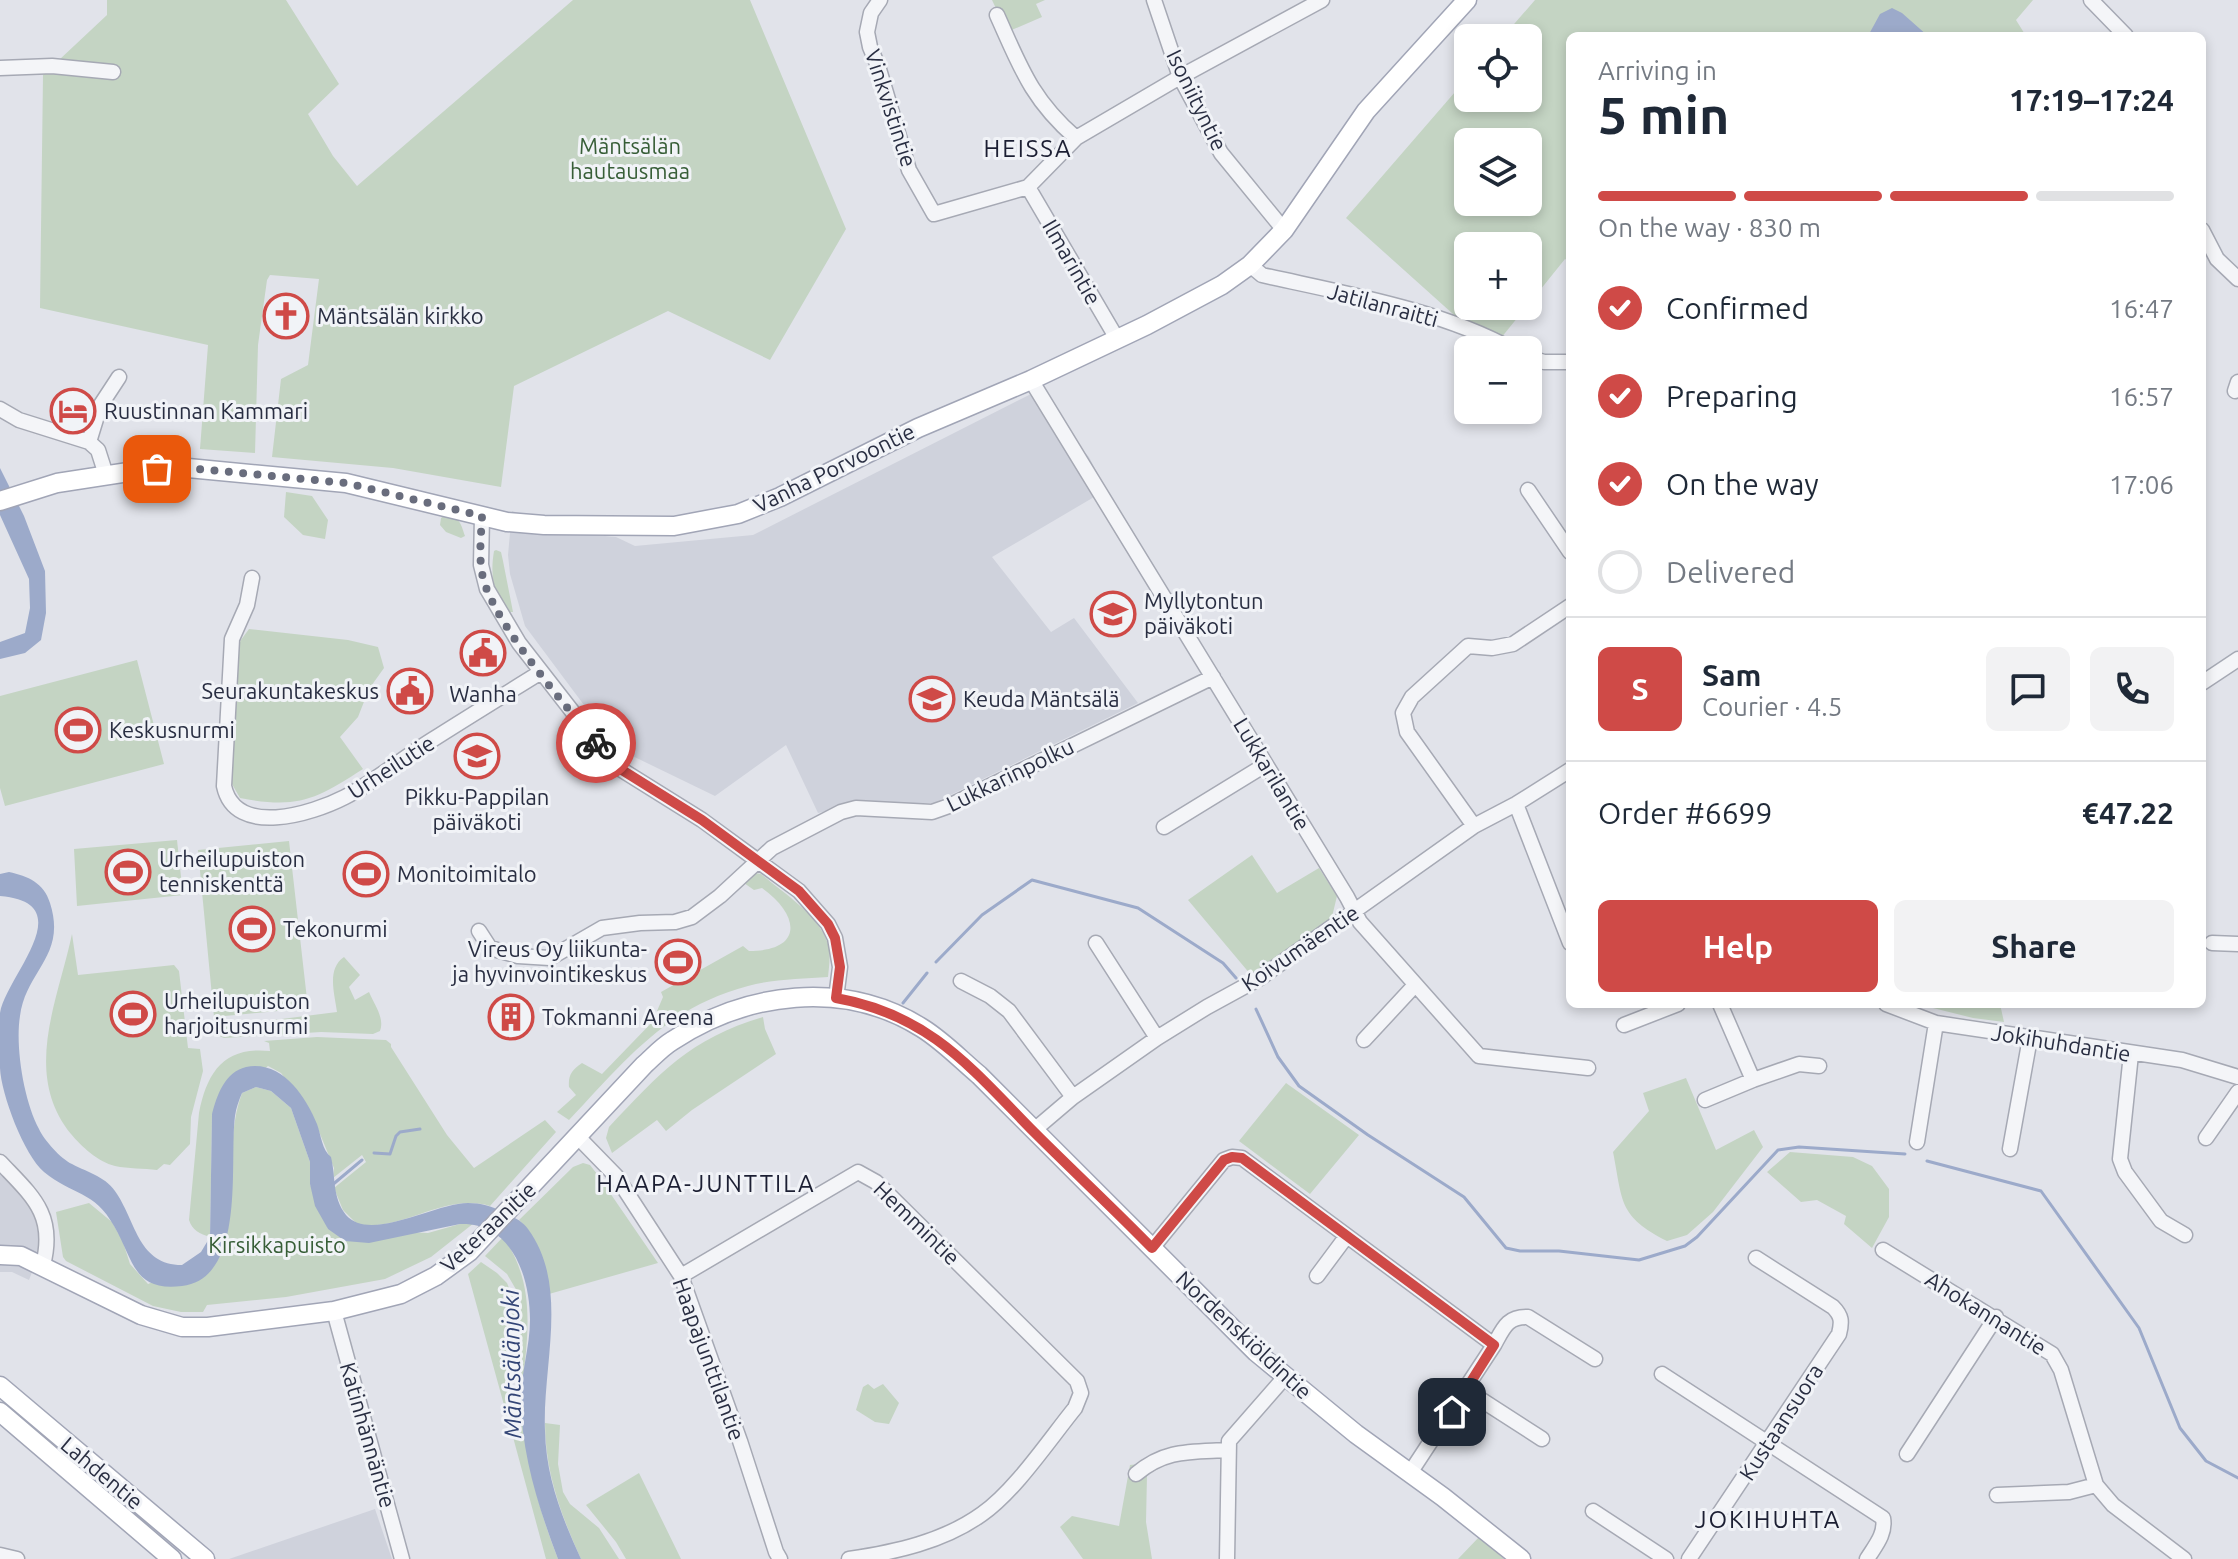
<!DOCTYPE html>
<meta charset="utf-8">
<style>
body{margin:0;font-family:Ubuntu,sans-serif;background:#f2f2f3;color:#1f2937;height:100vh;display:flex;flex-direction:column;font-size:30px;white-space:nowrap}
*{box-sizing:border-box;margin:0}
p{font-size:26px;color:#747a83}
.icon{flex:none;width:44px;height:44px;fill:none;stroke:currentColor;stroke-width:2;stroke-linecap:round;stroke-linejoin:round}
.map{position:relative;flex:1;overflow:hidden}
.panel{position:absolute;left:1566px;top:32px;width:640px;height:976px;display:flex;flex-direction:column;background:#fff;border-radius:12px;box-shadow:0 4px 12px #0003}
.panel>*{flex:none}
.tools{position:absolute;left:1454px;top:24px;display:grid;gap:16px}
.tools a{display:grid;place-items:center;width:88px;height:88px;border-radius:12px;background:#fff;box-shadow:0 4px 12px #0003;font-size:40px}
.pin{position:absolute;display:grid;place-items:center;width:68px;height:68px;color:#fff;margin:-34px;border-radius:16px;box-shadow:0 4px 12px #0006}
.courier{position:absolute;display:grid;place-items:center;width:80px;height:80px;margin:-40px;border:6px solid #cf4a47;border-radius:50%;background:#fff;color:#222;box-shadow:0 2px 10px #0007}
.headline em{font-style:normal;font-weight:700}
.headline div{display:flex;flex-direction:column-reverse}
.headline{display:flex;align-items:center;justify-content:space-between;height:136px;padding:0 32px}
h1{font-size:52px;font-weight:700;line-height:60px}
.bar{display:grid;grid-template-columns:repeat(4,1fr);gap:12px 8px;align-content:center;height:96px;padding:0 32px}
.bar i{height:10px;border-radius:6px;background:#e0e1e3}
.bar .current{background:#cf4a47}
.bar p{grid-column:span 4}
.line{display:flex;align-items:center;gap:20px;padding:0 32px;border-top:2px solid #e0e1e3}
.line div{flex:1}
.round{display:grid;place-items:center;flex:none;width:84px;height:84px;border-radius:12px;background:#f2f2f3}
ol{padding:0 32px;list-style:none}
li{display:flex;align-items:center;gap:24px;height:88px}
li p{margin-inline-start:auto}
li .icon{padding:8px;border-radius:50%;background:#cf4a47;color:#fff;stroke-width:4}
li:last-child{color:#747a83}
li i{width:44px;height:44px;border:4px solid #e0e1e3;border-radius:50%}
.primary-button{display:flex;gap:16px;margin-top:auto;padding:16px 32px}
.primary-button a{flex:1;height:92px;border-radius:12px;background:#cf4a47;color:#fff;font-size:32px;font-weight:700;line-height:92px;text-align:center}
.primary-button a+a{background:#f2f2f3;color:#1f2937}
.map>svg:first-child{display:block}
.built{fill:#cfd2dc}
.green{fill:#c4d4c3;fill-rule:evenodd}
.water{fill:#9caaca}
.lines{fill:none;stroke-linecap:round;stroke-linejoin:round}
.stream{stroke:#9caaca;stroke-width:3}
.minor-casing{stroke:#a6a9b4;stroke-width:17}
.major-casing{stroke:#a1a5b6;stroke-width:21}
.minor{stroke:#f4f5f8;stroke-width:14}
.major{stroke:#fff;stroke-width:18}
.done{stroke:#696d7d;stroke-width:8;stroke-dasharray:0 14.4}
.route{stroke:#cf4a47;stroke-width:10}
.labels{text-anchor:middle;stroke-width:6;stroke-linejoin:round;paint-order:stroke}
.street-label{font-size:22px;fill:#292e42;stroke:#f1f3f7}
.park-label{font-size:22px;fill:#375e37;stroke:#f1f3f7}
.poi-label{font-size:22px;fill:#292e42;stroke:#f1f3f7;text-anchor:start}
.neighbourhood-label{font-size:24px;letter-spacing:2px;fill:#1c1f33;stroke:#f1f3f7}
.water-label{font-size:24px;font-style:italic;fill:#334576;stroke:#f1f3f7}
</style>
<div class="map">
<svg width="2238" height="1559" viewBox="0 0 2238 1559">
<rect width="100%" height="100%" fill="#e1e3ea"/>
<path class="built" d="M1031,394L1089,457L1106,490L992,557L1051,632L1074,618L1138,703L934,803L855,804L818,813L786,745L715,796L616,748L525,626L510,574L508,555L512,511L594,535L616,537L635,546L753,535Z
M0,1157L42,1216L43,1244L29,1280L12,1272H0Z
M375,1509L392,1559H229Z"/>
<path class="green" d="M107,0H286L339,84L308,114L333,156L357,186L573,0H750L846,229L770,360L668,311L514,386L501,487L393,468L272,457L281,379L308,365L319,279L270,275L267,280L258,345L255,453L200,449L208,345L40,308L43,75L107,15Z
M992,0H1045L1036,4L1042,17L1007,32Z
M1535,0H2033L2016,20L2026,36H1570V262L1565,259L1528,305V246H1468V306H1527L1492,349L1346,218L1468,77V98H1528V38H1502ZM1468,142H1528V202H1468Z
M286,492L312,496L328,520L325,539L303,535L284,517Z
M446,514C459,517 461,523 465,536L461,538L446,532L440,525L441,518Z
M496,550L501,552L503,561L513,612H508C493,594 490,575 494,551Z
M249,629L348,640L378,647L384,668L369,689L358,717L340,737L363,769C315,800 298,809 240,798L232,784L238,644Z
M137,660L164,764L5,806L0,788V696Z
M177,840L183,895L77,906L74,849Z
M289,841L308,1008L214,1017L198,850Z
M1252,855L1277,893L1319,868L1337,896L1331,921L1251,975L1188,900Z
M755,873L761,874C783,893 819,915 828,944C831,954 829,967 828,977C802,979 773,979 748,986C665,1008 625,1061 569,1120L557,1112L576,1095L569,1087C568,1075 572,1070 582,1063L602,1074L659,1015L657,1011L663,997L661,992L743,946L749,951C804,951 800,915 762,888L754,890L744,883Z
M72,934L78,975L174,965L179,971L188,1048L200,1049L203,1071L191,1117L190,1144L170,1165L164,1164L157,1170C144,1168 128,1169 115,1166C98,1162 81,1146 71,1134C22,1073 58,1001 72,934Z
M344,957L360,975L349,987L355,1000L369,992C374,1004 385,1018 380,1031L373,1034L321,1032L224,1038L212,1033L210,1028L337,1012C335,995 326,969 344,957Z
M1917,1004H2000L2004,1022L1973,1018Z
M763,1017L765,1029L776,1054L692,1110L666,1131L657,1120L612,1153L606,1138L609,1127C660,1073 689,1039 763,1017Z
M317,1037L386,1040L391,1044V1047L447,1135L474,1168L545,1120L556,1132L490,1206C443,1192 402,1233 357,1224L343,1210L334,1188L366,1162L362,1155L333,1178L334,1168L311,1112L281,1073L268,1066L212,1114L210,1237C200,1234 192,1230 189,1220L199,1113C207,1072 224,1046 270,1051L269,1043L264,1041Z
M1686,1078L1716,1150L1754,1130L1763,1147L1713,1212L1687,1235L1667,1241C1618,1216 1623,1202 1613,1152L1649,1111L1643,1093Z
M1286,1083L1359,1135L1310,1194L1239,1141Z
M256,1087L271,1091L291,1108L310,1162V1184L328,1229L428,1233L460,1224L474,1223L431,1257L385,1279L286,1297L207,1305L203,1312H181L153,1306L66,1261L63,1257L56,1212L89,1203L112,1222L123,1242L130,1264L148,1284L221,1256C240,1203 223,1144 242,1093Z
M1790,1152L1853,1157L1872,1166L1889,1189V1217L1872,1248L1844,1224L1846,1216L1817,1200L1801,1202L1767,1172Z
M583,1163L590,1165L597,1174L658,1263L549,1294C545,1267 540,1239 519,1220L573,1167Z
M503,1237C530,1275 530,1316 525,1361C524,1375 521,1390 522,1404C526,1458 538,1509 558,1559H546L510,1426L515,1411L521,1298L507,1274L485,1256Z
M481,1262L497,1273L507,1283L515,1303L510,1405L507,1416L468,1274Z
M868,1384L874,1389L883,1384L899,1403L889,1424L875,1422L856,1410L863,1387Z
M545,1423L560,1425L558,1464L563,1492L570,1504L599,1528L619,1559H581C561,1515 545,1472 545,1423Z
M1174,1460L1147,1475L1146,1522L1152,1559H1083L1060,1527L1072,1516L1119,1526L1130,1465Z
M639,1473L681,1559H626L616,1542L586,1505Z
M1480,1536L1504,1559H1458Z"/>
<path class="water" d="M1892,8L1902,13L1928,36H1868L1880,14Z
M0,468L24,516L45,571L46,613L41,640L25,653L0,659V642L25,633L30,608L29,579L0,515Z
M9,872C28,876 44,883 50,903C67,956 26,970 20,1016C15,1047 24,1101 39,1129C44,1140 61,1159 72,1164C89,1173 107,1177 117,1194C136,1223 139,1265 182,1265L201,1252L210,1237L212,1114C217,1095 225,1072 246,1067C281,1060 305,1095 317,1124C321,1135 322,1150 331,1157C336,1178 332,1197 346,1215C370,1243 435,1203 468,1203C481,1203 491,1206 503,1212C511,1216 522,1220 528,1229C570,1286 542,1366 545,1431C546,1477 562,1518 581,1559H558C539,1509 521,1453 521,1399C521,1373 530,1346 530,1320C530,1277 512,1222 460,1224L369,1243L345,1241L328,1229L315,1206L310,1184V1162L291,1108L271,1091L256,1087L242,1093C239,1100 236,1108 235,1116C229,1162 247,1278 182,1286C133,1292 134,1260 114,1226C95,1191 72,1195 44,1172C24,1155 1,1094 0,1068C0,1050 0,1030 0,1013C6,976 83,903 0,896V874Z"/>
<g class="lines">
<path class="stream" d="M936,962L982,915L1032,880L1138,908L1223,963L1236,978
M903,1003L927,973
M1256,1009L1278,1057L1299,1086L1368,1135L1464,1197L1506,1248L1520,1251H1559L1639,1260L1685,1246L1697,1237L1778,1150L1799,1147L1905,1154
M374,1153L390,1154L396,1136L400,1132L420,1129
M1927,1161L2041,1191L2139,1328L2180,1428L2206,1461L2238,1478
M331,1186L362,1160"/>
<g class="minor-casing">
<path id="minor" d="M880,0L871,13L867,32L870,47L878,66L909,170L934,214L1028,187L1076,138L1180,77L1322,0
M1154,0L1180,77L1221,153L1284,230
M2091,0L2126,36
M997,15C1020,66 1031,99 1076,138
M0,68L52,66L113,72
M1028,187L1116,337
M2202,230L2217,259L2238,279
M1250,265L1262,275C1342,293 1442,310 1513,350
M1528,357L1544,362H1570
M1031,380L1347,897L1360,922L1479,1056L1588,1068
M2235,391L2238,382
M0,409L19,420L89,442L98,450L106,475
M89,442L100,406L119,377
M1528,490L1570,552
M482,516L481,565L487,589L519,643L614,765L702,820L799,891L828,924L835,938L840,967L836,998
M252,578L247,605L232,639L224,786C235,838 312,814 345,797C374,782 403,758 432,740C468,717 504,695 541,672
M2202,683L2238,659
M1516,804L1570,943
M1474,826L1407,732L1403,713L1412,697L1468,646L1492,648L1513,644L1570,606
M1164,827L1265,765
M479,931L490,948L518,956L550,958L602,928L640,923L675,922L692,917L720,896L772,848L841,812L856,808L932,812L949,806L1213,677
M1096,943L1157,1038
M2212,943L2238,944
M961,981L990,996L1009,1011L1073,1097
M1886,1004L1936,1023L2182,1060L2238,1077
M1624,1025L1678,1004
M1364,1040L1415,985
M2131,1054L2120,1159L2125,1172L2161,1221L2185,1235
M1753,1080L1799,1064L1819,1066
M1705,1100L1753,1080L1720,1004
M1033,1131L1073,1097L1157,1038L1207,1007L1260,978L1474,826L1516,804L1570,770
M578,1137L616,1176L681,1276L740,1441L776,1552L780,1559
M2206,1138L2238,1092
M1917,1142L1936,1023
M2010,1149L2030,1038
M0,1162C32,1196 56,1214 43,1265
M1152,1248L1224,1160L1232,1157L1242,1158L1494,1345L1410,1473
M1883,1250L2052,1354L2061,1370L2096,1485L2113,1505L2184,1559
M681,1276L858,1172L876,1182L1077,1381L1081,1393L1075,1408C1049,1440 1015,1491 982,1514C943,1542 895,1552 849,1559
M1317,1276L1346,1237
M334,1311L402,1559
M1494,1345C1503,1329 1507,1316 1528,1317L1595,1359
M1662,1374L1883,1518C1886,1534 1875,1546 1867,1559
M1466,1390L1542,1439
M1907,1454L1996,1317
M1136,1474C1165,1449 1191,1452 1227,1450
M1997,1495L2069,1492L2096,1485
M1593,1511L1666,1559
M0,1555L17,1559
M1227,1559L1229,1441L1285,1377
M1689,1559L1839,1334C1842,1322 1842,1316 1833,1307L1756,1258"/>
</g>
<g class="major-casing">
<path id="major" d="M0,501L57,483L135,471L188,468L346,483L507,522L544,525L674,526L738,514L780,497L918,428L1031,380L1147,325L1222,285L1250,265L1284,230L1366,111L1467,0
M0,1255L21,1256L141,1315L182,1327H208L334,1311L401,1294L436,1276L469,1252L644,1065C653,1057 662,1047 672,1041C746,992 844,979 922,1028C943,1041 960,1059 979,1075L1256,1352L1356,1434L1443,1497L1521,1559
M0,1386L205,1559
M0,1412L172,1559"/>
</g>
<use href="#minor" class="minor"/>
<use href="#major" class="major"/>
</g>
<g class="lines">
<path class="done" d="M157,469L188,468L346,483L482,516C481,540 477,567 487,590C506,637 563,702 596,743"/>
<path class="route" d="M596,743L614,765L702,820L799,891L828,924L835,938L840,967L836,998C930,1015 971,1068 1034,1132C1073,1171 1114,1209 1152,1248L1224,1160L1232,1157L1242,1158L1494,1345L1452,1412"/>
</g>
<defs>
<g id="church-ring" transform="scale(2.3)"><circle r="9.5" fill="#f1f3f7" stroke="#cf4a47" stroke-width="1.5"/><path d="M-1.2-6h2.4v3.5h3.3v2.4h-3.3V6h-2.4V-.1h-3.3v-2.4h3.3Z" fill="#cf4a47"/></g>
<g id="hotel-ring" transform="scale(2.3)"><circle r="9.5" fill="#f1f3f7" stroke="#cf4a47" stroke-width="1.5"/><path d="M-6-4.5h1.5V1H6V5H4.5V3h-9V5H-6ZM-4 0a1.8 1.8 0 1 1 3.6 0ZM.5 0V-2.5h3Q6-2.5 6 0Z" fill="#cf4a47"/></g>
<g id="school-ring" transform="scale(2.3)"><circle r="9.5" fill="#f1f3f7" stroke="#cf4a47" stroke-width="1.5"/><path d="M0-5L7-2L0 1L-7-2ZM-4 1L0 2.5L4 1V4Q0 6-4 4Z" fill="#cf4a47"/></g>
<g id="civic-ring" transform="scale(2.3)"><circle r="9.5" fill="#f1f3f7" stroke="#cf4a47" stroke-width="1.5"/><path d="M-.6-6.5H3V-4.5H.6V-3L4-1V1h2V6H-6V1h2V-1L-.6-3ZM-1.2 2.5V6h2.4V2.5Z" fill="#cf4a47"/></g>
<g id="stadium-ring" transform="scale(2.3)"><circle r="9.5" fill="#f1f3f7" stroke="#cf4a47" stroke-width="1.5"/><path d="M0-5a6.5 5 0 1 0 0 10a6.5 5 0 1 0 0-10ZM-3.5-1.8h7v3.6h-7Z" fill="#cf4a47"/></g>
<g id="building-ring" transform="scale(2.3)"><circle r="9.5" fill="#f1f3f7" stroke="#cf4a47" stroke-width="1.5"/><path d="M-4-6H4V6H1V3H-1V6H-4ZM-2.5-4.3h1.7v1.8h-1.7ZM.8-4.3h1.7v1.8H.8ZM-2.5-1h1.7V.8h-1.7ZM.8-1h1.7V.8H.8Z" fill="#cf4a47"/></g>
</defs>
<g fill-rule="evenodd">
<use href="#church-ring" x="286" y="316"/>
<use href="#hotel-ring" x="73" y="411"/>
<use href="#school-ring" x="1113" y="614"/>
<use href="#civic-ring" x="483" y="653"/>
<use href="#civic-ring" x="410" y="691"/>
<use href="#school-ring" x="932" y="699"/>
<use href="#stadium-ring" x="78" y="730"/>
<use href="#school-ring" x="477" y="756"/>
<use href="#stadium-ring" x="128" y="872"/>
<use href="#stadium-ring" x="366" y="874"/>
<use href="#stadium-ring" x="252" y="929"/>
<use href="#stadium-ring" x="678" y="962"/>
<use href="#stadium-ring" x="133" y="1014"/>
<use href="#building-ring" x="511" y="1017"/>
</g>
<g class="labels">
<g class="street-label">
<text transform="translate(1197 100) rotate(64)" y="8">Isoniityntie</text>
<text transform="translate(891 108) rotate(72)" y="8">Vinkvistintie</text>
<text transform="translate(1072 262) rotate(60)" y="8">Ilmarintie</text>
<text transform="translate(1383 305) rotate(15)" y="8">Jatilanraitti</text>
<text transform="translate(834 468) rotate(-26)" y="8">Vanha Porvoontie</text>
<text transform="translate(391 767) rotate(-33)" y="8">Urheilutie</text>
<text transform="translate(1272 774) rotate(59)" y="8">Lukkarilantie</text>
<text transform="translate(1010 775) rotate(-26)" y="8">Lukkarinpolku</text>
<text transform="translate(1300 948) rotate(-34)" y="8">Koivumäentie</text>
<text transform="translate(2061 1043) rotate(9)" y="8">Jokihuhdantie</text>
<text transform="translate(917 1223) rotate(44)" y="8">Hemmintie</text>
<text transform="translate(488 1227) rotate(-43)" y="8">Veteraanitie</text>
<text transform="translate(1986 1313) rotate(32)" y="8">Ahokannantie</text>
<text transform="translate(1244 1335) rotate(43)" y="8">Nordenskiöldintie</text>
<text transform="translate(709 1359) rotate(70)" y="8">Haapajunttilantie</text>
<text transform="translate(1781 1422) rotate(-57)" y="8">Kustaansuora</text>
<text transform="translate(368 1435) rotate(74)" y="8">Katinhännäntie</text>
<text transform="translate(102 1473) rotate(40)" y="8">Lahdentie</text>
</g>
<g class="park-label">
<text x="630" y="154">Mäntsälän<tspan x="630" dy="25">hautausmaa</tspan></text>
<text x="277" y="1253">Kirsikkapuisto</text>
</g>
<g class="poi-label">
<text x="317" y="324">Mäntsälän kirkko</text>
<text x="104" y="419">Ruustinnan Kammari</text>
<text x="1144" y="609">Myllytontun<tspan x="1144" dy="25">päiväkoti</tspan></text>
<text x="379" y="699" text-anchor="end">Seurakuntakeskus</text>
<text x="483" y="702" text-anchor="middle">Wanha</text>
<text x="963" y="707">Keuda Mäntsälä</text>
<text x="109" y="738">Keskusnurmi</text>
<text x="477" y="805" text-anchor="middle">Pikku-Pappilan<tspan x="477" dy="25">päiväkoti</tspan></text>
<text x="159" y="867">Urheilupuiston<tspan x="159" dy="25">tenniskenttä</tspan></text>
<text x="397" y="882">Monitoimitalo</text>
<text x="283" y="937">Tekonurmi</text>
<text x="647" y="957" text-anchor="end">Vireus Oy liikunta-<tspan x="647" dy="25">ja hyvinvointikeskus</tspan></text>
<text x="164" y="1009">Urheilupuiston<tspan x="164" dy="25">harjoitusnurmi</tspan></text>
<text x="542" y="1025">Tokmanni Areena</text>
</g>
<g class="neighbourhood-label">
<text x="1028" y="157">HEISSA</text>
<text x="706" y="1192">HAAPA-JUNTTILA</text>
<text x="1768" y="1528">JOKIHUHTA</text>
</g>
<g class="water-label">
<text transform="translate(512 1364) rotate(-91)" y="8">Mäntsälänjoki</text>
</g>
</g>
</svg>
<div class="tools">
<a><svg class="icon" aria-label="locate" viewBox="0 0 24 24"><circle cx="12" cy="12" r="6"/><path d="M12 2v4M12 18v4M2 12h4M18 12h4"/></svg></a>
<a><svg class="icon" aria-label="layers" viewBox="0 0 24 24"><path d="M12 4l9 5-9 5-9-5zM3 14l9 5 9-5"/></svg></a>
<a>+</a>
<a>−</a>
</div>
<div class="pin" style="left:157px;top:469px;background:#ea580c"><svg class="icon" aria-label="bag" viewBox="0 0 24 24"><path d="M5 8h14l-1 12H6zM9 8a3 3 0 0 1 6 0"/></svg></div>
<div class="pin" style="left:1452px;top:1412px;background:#1f2937"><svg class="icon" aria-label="home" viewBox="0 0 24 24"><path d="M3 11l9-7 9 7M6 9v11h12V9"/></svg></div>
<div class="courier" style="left:596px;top:743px"><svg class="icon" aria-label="bike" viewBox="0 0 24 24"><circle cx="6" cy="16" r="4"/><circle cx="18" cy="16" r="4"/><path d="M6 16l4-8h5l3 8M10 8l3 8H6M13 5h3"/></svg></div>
<section class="panel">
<div class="headline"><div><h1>5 min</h1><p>Arriving in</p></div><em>17:19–17:24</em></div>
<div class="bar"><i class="current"></i><i class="current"></i><i class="current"></i><i></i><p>On the way · 830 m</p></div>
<ol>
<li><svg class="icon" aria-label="check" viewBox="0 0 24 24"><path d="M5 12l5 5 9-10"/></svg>Confirmed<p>16:47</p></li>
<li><svg class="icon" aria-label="check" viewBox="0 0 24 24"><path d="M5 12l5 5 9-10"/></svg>Preparing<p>16:57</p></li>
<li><svg class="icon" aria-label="check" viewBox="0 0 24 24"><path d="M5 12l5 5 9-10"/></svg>On the way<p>17:06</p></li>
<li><i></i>Delivered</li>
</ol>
<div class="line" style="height:144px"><b class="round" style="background:#cf4a47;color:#fff">S</b><div><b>Sam</b><p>Courier · 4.5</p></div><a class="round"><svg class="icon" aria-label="chat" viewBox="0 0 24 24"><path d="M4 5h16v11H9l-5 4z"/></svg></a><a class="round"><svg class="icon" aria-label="phone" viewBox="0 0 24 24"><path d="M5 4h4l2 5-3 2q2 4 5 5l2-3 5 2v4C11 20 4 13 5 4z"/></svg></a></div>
<div class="line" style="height:104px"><div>Order #6699</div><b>€47.22</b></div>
<div class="primary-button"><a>Help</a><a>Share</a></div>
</section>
</div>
